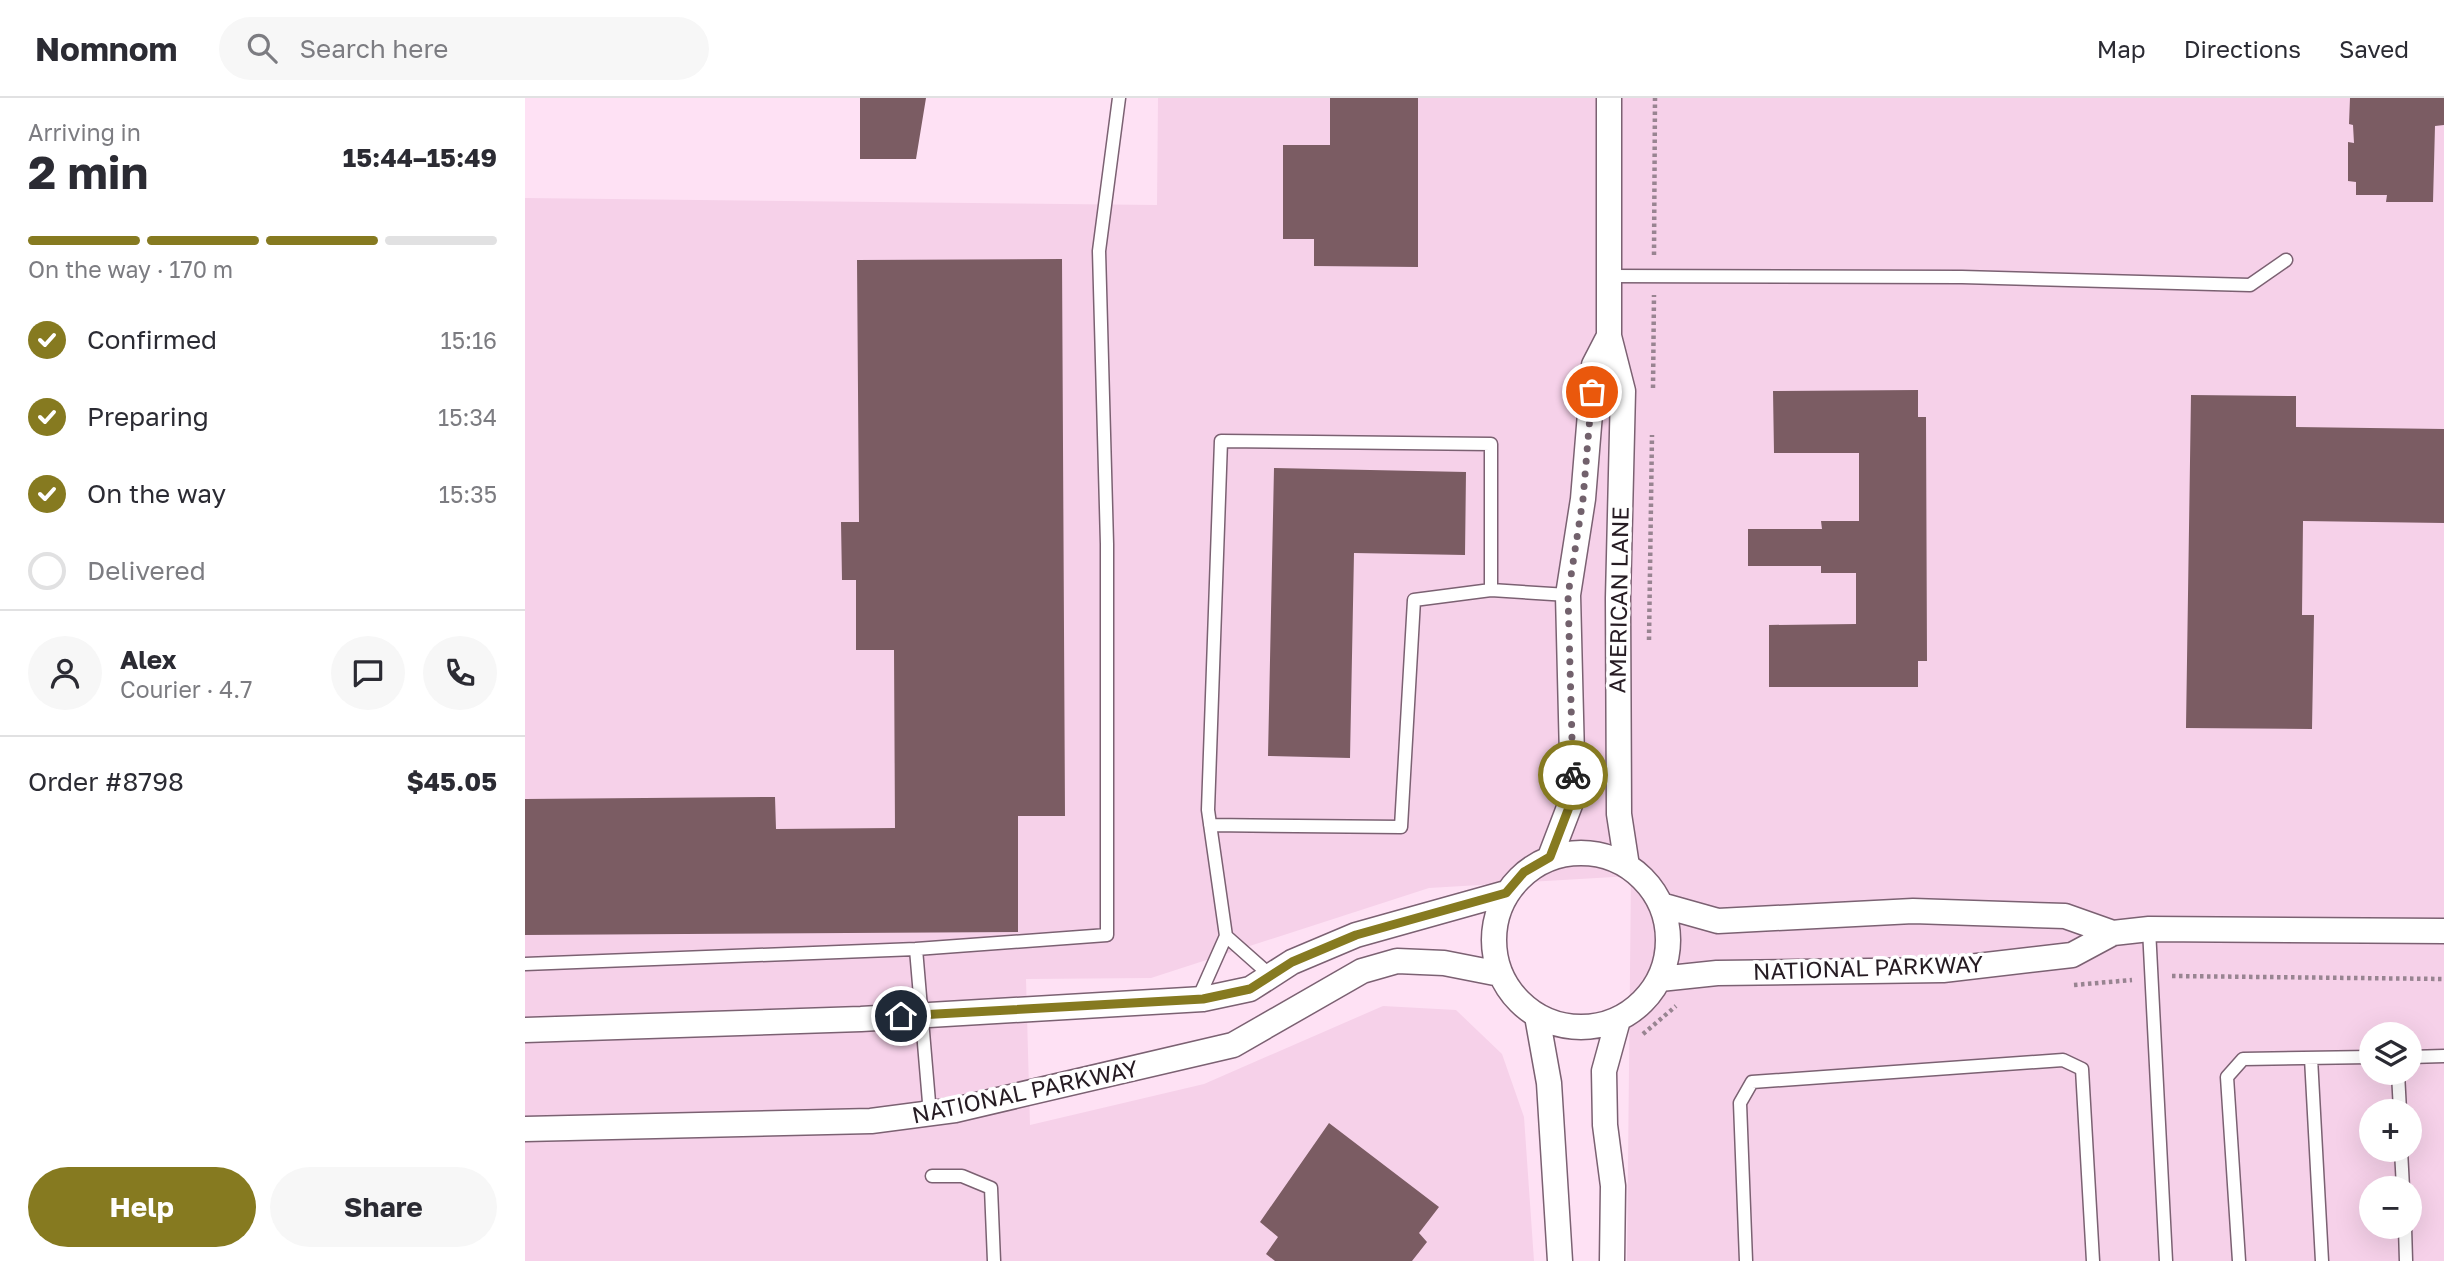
<!DOCTYPE html>
<meta charset="utf-8">
<style>
body{margin:0;font-family:"Golos Text",sans-serif;background:#f7f7f7;color:#2b2b33;height:100vh;display:flex;flex-direction:column;font-size:26px;white-space:nowrap}
*{box-sizing:border-box;margin:0}
p{font-size:23px;color:#7c7c81}
.icon{flex:none;width:38px;height:38px;fill:none;stroke:currentColor;stroke-width:2;stroke-linecap:round;stroke-linejoin:round}
.map{position:relative;flex:1;overflow:hidden}
.details{display:flex;flex-direction:column;background:#fff;width:525px}
.details>*{flex:none}
.buttons{position:absolute;left:1834px;top:924px;display:grid;gap:14px}
.buttons a{display:grid;place-items:center;width:63px;height:63px;border-radius:50%;background:#fff;box-shadow:0 7px 28px #0002;font-size:35px}
.pin{position:absolute;display:grid;place-items:center;width:60px;height:60px;color:#fff;margin:-30px;border:4px solid #fff;border-radius:50%;box-shadow:0 2px 7px #0007}
.courier{position:absolute;display:grid;place-items:center;width:70px;height:70px;margin:-35px;border:5px solid #867a20;border-radius:50%;background:#fff;color:#222;box-shadow:0 2px 9px #0007}
.overview em{font-style:normal;font-weight:700}
.overview div{display:flex;flex-direction:column-reverse}
.overview{display:flex;align-items:center;justify-content:space-between;height:119px;padding:0 28px}
h1{font-size:46px;font-weight:700;line-height:52px}
.bar{display:grid;grid-template-columns:repeat(4,1fr);gap:10px 7px;align-content:center;height:84px;padding:0 28px}
.bar i{height:9px;border-radius:5px;background:#e1e1e2}
.bar .on{background:#867a20}
.bar p{grid-column:span 4}
.line{display:flex;align-items:center;gap:18px;padding:0 28px;border-top:2px solid #e1e1e2}
.line div{flex:1}
.round{display:grid;place-items:center;flex:none;width:74px;height:74px;border-radius:37px;background:#f7f7f7}
ol{padding:0 28px;list-style:none}
li{display:flex;align-items:center;gap:21px;height:77px}
li p{margin-inline-start:auto}
li .icon{padding:7px;border-radius:50%;background:#867a20;color:#fff;stroke-width:4}
li:last-child{color:#7c7c81}
li i{width:38px;height:38px;border:4px solid #e1e1e2;border-radius:50%}
.button{display:flex;gap:14px;margin-top:auto;padding:14px 28px}
.button a{flex:1;height:80px;border-radius:42px;background:#867a20;color:#fff;font-size:28px;font-weight:700;line-height:80px;text-align:center}
.button a+a{background:#f7f7f7;color:#2b2b33}
header{display:flex;align-items:center;gap:42px;box-sizing:border-box;height:98px;padding:0 35px;background:#fff;border-bottom:2px solid #e1e1e2}
header strong{font-size:33px}
nav{display:flex;gap:38px;margin-inline-start:auto;font-size:24px}
.search{width:490px;height:63px;background:#f7f7f7;display:flex;align-items:center;gap:18px;box-sizing:border-box;padding:0 24px;border-radius:38px;color:#7c7c81;font-size:26px}
main{display:flex;flex:1;min-height:0}
.map>svg:first-child{display:block}
.built{fill:#f6d1e9;fill-rule:evenodd}
.building{fill:#7b5c63}
.lines{fill:none;stroke-linecap:round;stroke-linejoin:round}
.lane-casing{stroke:#7b6172;stroke-width:15}
.street-casing{stroke:#7b6172;stroke-width:27}
.path{stroke:#988491;stroke-width:4.5;stroke-dasharray:3.5 3.5;stroke-linecap:butt}
.lane{stroke:#fff;stroke-width:12}
.street{stroke:#fff;stroke-width:24}
.done{stroke:#72616c;stroke-width:7;stroke-dasharray:0 12.6}
.route{stroke:#867a20;stroke-width:9}
.labels{text-anchor:middle;stroke-width:7;stroke-linejoin:round;paint-order:stroke}
.street-label{font-size:23px;fill:#261c23;stroke:#fff}
</style>
<header>
<strong>Nomnom</strong>
<div class="search"><svg class="icon" aria-label="search" viewBox="0 0 24 24"><circle cx="10" cy="10" r="6"/><path d="M15 15l6 6"/></svg>Search here</div>
<nav><a>Map</a><a>Directions</a><a>Saved</a></nav>
</header>
<main>
<section class="details">
<div class="overview"><div><h1>2 min</h1><p>Arriving in</p></div><em>15:44–15:49</em></div>
<div class="bar"><i class="on"></i><i class="on"></i><i class="on"></i><i></i><p>On the way · 170 m</p></div>
<ol>
<li><svg class="icon" aria-label="check" viewBox="0 0 24 24"><path d="M5 12l5 5 9-10"/></svg>Confirmed<p>15:16</p></li>
<li><svg class="icon" aria-label="check" viewBox="0 0 24 24"><path d="M5 12l5 5 9-10"/></svg>Preparing<p>15:34</p></li>
<li><svg class="icon" aria-label="check" viewBox="0 0 24 24"><path d="M5 12l5 5 9-10"/></svg>On the way<p>15:35</p></li>
<li><i></i>Delivered</li>
</ol>
<div class="line" style="height:126px"><a class="round"><svg class="icon" aria-label="person" viewBox="0 0 24 24"><circle cx="12" cy="8" r="4"/><path d="M4 21q1-7 8-7t8 7"/></svg></a><div><b>Alex</b><p>Courier · 4.7</p></div><a class="round"><svg class="icon" aria-label="chat" viewBox="0 0 24 24"><path d="M4 5h16v11H9l-5 4z"/></svg></a><a class="round"><svg class="icon" aria-label="phone" viewBox="0 0 24 24"><path d="M5 4h4l2 5-3 2q2 4 5 5l2-3 5 2v4C11 20 4 13 5 4z"/></svg></a></div>
<div class="line" style="height:91px"><div>Order #8798</div><b>$45.05</b></div>
<div class="button"><a>Help</a><a>Share</a></div>
</section>
<div class="map">
<svg width="1919" height="1163" viewBox="0 0 1919 1163">
<rect width="100%" height="100%" fill="#fee1f4"/>
<path class="built" d="M633,0H1919V1163H1102L1106,778L904,790L626,880L501,881L505,1027L679,986L858,908L931,912L977,956L999,1019L1009,1163H0V100L632,107ZM1846,936H1885V975H1846ZM1846,1013H1885V1052H1846ZM1846,1090H1885V1129H1846Z"/>
<path class="building" d="M335,0H401L391,61H335Z
M805,0H893V169L789,168V141H758V47H805Z
M1825,0H1919V27L1910,28L1908,104H1861L1862,97H1831V84L1823,83V44L1829,45L1828,27L1824,26Z
M537,161L540,718H493V834L0,837V701L250,699L251,731L370,730L369,552H331V482H317L316,424H334L332,162Z
M1393,292V319H1401L1402,563H1393V589H1244V527L1331,526V475H1296V468H1223V431H1297L1296,423H1334V355H1249L1248,293Z
M1666,297L1771,298V329L1919,331V425L1778,423L1777,517H1789L1787,631L1661,630Z
M749,370L941,374L940,457L829,455L825,660L743,658Z
M804,1025L914,1109L894,1135L902,1144L887,1163H750L741,1156L753,1139L735,1124Z"/>
<g class="lines">
<g class="lane-casing">
<path id="lane" d="M1083,178L1437,179L1725,187L1761,162
M685,727L876,729L889,502L966,492
M1624,831L1641,1163
M701,838L746,878
M0,866L391,851
M673,901L701,838L683,712L696,343L966,346V492L1043,497
M1885,959L1919,958
M1786,960L1797,1163
M1873,975L1875,1013
M405,1016L391,851L582,837V446L574,153L594,0
M1876,1052L1878,1090
M407,1078H437L466,1090L469,1163
M1880,1129L1881,1163
M1221,1163L1215,1005L1227,984L1538,962L1557,971L1568,1163
M1714,1163L1702,979L1718,961L1846,959"/>
</g>
<g class="street-casing">
<path id="street" d="M1084,0V238L1098,293L1093,500L1094,716L1102,768
M969 842a87 87 0 1 1 174 0a87 87 0 1 1-174 0Z
M1025,759L1048,699L1043,497L1058,401L1069,267L1084,238
M1136,807L1193,823L1388,813L1540,818L1588,835
M1135,881L1192,875L1418,872L1547,857L1588,835L1624,831L1919,833
M1012,918L1024,985L1035,1163
M0,932L336,921L678,901L725,891L767,864L831,837L981,795
M0,1031L346,1023L430,1012L708,947L837,873L872,863L919,865L975,876
M1087,1163L1088,1088L1080,1027L1079,973L1093,922"/>
</g>
<path class="path" d="M1129,157L1130,0
M1128,290L1129,197
M1124,542L1127,337
M1647,878L1919,881
M1549,887L1607,882
M1118,936L1151,908"/>
<use href="#lane" class="lane"/>
<use href="#street" class="street"/>
</g>
<g class="lines">
<path class="done" d="M1048,677L1043,497L1058,401L1067,294"/>
<path class="route" d="M376,918L678,901L725,891L767,864L831,837L981,795L999,774L1025,759L1048,699V677"/>
</g>
<g class="labels">
<g class="street-label">
<text transform="translate(1094 502) rotate(-89)" y="8">AMERICAN LANE</text>
<text transform="translate(1343 870) rotate(-2)" y="8">NATIONAL PARKWAY</text>
<text transform="translate(500 994) rotate(-12)" y="8">NATIONAL PARKWAY</text>
</g>
</g>
</svg>
<div class="buttons">
<a><svg class="icon" aria-label="layers" viewBox="0 0 24 24"><path d="M12 4l9 5-9 5-9-5zM3 14l9 5 9-5"/></svg></a>
<a>+</a>
<a>−</a>
</div>
<div class="pin" style="left:1067px;top:294px;background:#ea580c"><svg class="icon" aria-label="bag" viewBox="0 0 24 24"><path d="M5 8h14l-1 12H6zM9 8a3 3 0 0 1 6 0"/></svg></div>
<div class="pin" style="left:376px;top:918px;background:#1f2937"><svg class="icon" aria-label="home" viewBox="0 0 24 24"><path d="M3 11l9-7 9 7M6 9v11h12V9"/></svg></div>
<div class="courier" style="left:1048px;top:677px"><svg class="icon" aria-label="bike" viewBox="0 0 24 24"><circle cx="6" cy="16" r="4"/><circle cx="18" cy="16" r="4"/><path d="M6 16l4-8h5l3 8M10 8l3 8H6M13 5h3"/></svg></div>
</div>
</main>
